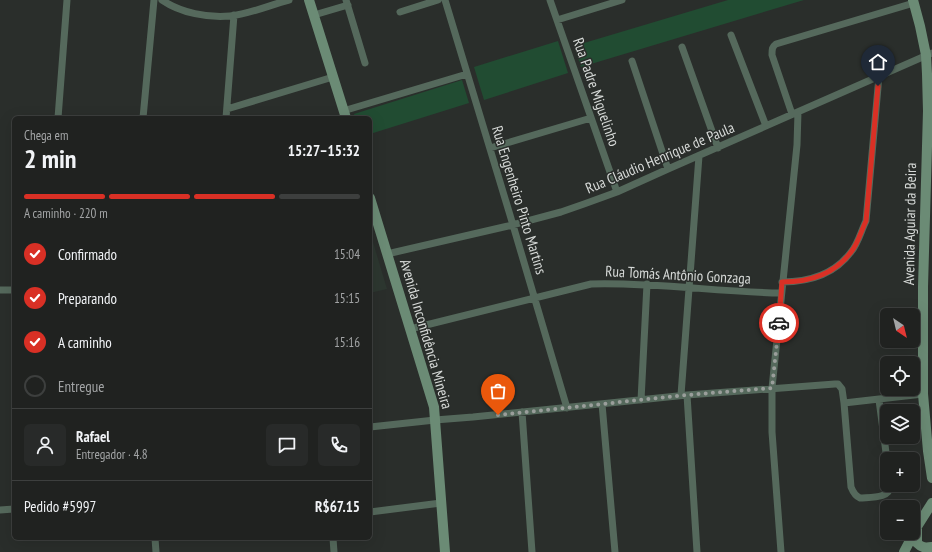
<!DOCTYPE html>
<html lang="pt">
<meta charset="utf-8">
<style>
body{margin:0;font-family:"PT Sans Narrow",sans-serif;background:#282a29;color:#f1f3f6;height:100vh;display:flex;flex-direction:column;font-size:15px;white-space:nowrap}
*{box-sizing:border-box;margin:0}
p{font-size:13px;color:#a2a4a5}
.icon{flex:none;width:22px;height:22px;fill:none;stroke:currentColor;stroke-width:2;stroke-linecap:round;stroke-linejoin:round}
.map{position:relative;flex:1;overflow:hidden}
.side{position:absolute;left:12px;top:116px;width:360px;height:424px;display:flex;flex-direction:column;background:#202220;border-radius:6px;box-shadow:0 4px 16px #0002,0 0 0 1px #3d3f3e}
.side>*{flex:none}
.needle{width:26px;rotate:145deg}
.tools{position:absolute;left:880px;top:308px;display:grid;gap:8px}
.tools a{display:grid;place-items:center;width:40px;height:40px;border-radius:6px;background:#202220;box-shadow:0 4px 16px #0002,0 0 0 1px #3d3f3e;font-size:20px}
.pin{position:absolute;display:grid;place-items:center;width:34px;height:34px;color:#fff;margin:-41px -17px;border-radius:50% 50% 50% 0;rotate:-45deg;box-shadow:0 0 4px #0007}
.pin .icon{rotate:45deg}
.courier{position:absolute;display:grid;place-items:center;width:40px;height:40px;margin:-20px;border:3px solid #d93025;border-radius:50%;background:#fff;color:#222;box-shadow:0 1px 5px #0007}
.overview em{font-style:normal;font-weight:700}
.overview div{display:flex;flex-direction:column-reverse}
.overview{display:flex;align-items:center;justify-content:space-between;height:68px;padding:0 12px}
h1{font-size:26px;font-weight:700;line-height:30px}
.bar{display:grid;grid-template-columns:repeat(4,1fr);gap:6px 4px;align-content:center;height:48px;padding:0 12px}
.bar i{height:5px;border-radius:3px;background:#3d3f3e}
.bar .selected{background:#d93025}
.bar p{grid-column:span 4}
.line{display:flex;align-items:center;gap:10px;padding:0 12px;border-top:1px solid #3d3f3e}
.line div{flex:1}
.round{display:grid;place-items:center;flex:none;width:42px;height:42px;border-radius:6px;background:#282a29}
ol{padding:0 12px;list-style:none}
li{display:flex;align-items:center;gap:12px;height:44px}
li p{margin-inline-start:auto}
li .icon{padding:4px;border-radius:50%;background:#d93025;color:#fff;stroke-width:4}
li:last-child{color:#a2a4a5}
li i{width:22px;height:22px;border:2px solid #3d3f3e;border-radius:50%}
.map>svg:first-child{display:block}
.built{fill:#2d3730}
.green{fill:#214c32}
.lines{fill:none;stroke-linecap:round;stroke-linejoin:round}
.street{stroke:#55695c;stroke-width:7}
.secondary{stroke:#6b8b75;stroke-width:10}
.done{stroke:#9a9e9b;stroke-width:4;stroke-dasharray:0 7.2}
.route{stroke:#d93025;stroke-width:5}
.labels{text-anchor:middle;stroke-width:3;stroke-linejoin:round;paint-order:stroke}
.street-label{font-size:15px;fill:#d7dad8;stroke:#2a2e2b}
</style>
<div class="map">
<svg width="932" height="552" viewBox="0 0 932 552">
<rect width="100%" height="100%" fill="#2a2e2b"/>
<path class="built" d="M370,232L387,289L370,293Z"/>
<path class="green" d="M728,0H804L581,67L574,46Z
M558,41L568,73L484,100L474,67Z
M462,80L469,103L370,134V118H355L354,114Z"/>
<g class="lines">
<path class="street" d="M162,0C181,13 208,18 230,16C250,14 270,5 289,0
M346,0L365,63
M445,0L510,215L567,408
M550,0L617,192
M400,12L438,0
M314,15L348,5
M557,20L622,0
M731,35L766,126
M682,47L718,148
M632,61L668,169
M227,109L333,77
M343,111L467,74
M792,114L772,55C772,49 772,47 776,44L914,3
M58,118L67,0
M143,118L154,0
M226,118L234,15
M490,148L591,118
M387,254L508,226L561,212L584,204L617,192L668,169L932,53
M782,282C809,282 834,275 851,252C858,244 861,231 866,221L879,76
M0,290H14
M410,329L591,284C654,282 717,292 781,293
M681,395L699,156
M687,395L697,552
M641,400L647,284
M879,400L887,460
M844,403L851,487C853,492 855,496 860,498C870,497 891,499 890,485
M602,404L615,552
M522,412L532,552
M370,427L435,420L473,417L687,395L835,384H838L842,389L844,403L923,394
M0,510L14,509
M370,512L441,503
M155,538L156,552
M333,538L334,552
M781,552L772,432V388L797,145L798,112"/>
<path class="secondary" d="M309,0L346,118
M913,0L920,26L926,55L927,74L928,111L923,287V394L928,451L932,478
M370,198L434,407L445,552
M917,529V543C922,548 925,548 932,547
M904,552L918,525L932,503"/>
</g>
<g class="lines">
<path class="done" d="M498,415L687,395L772,388L779,323"/>
<path class="route" d="M779,323L782,282C809,282 834,275 851,252C858,244 861,231 866,221L878,86"/>
</g>
<g class="labels">
<g class="street-label">
<text transform="translate(596 92) rotate(71)" y="5">Rua Padre Miguelinho</text>
<text transform="translate(660 158) rotate(-23)" y="5">Rua Cláudio Henrique de Paula</text>
<text transform="translate(519 200) rotate(73)" y="5">Rua Engenheiro Pinto Martins</text>
<text transform="translate(910 224) rotate(-89)" y="5">Avenida Aguiar da Beira</text>
<text transform="translate(678 275) rotate(3)" y="5">Rua Tomás Antônio Gonzaga</text>
<text transform="translate(426 334) rotate(74)" y="5">Avenida Inconfidência Mineira</text>
</g>
</g>
</svg>
<div class="tools">
<a><svg class="needle" viewBox="-14 -14 28 28"><path d="M0-13l5 13h-10z" fill="#e53935"/><path d="M0 13l5-13h-10z" fill="#a2a4a5"/></svg></a>
<a><svg class="icon" aria-label="locate" viewBox="0 0 24 24"><circle cx="12" cy="12" r="6"/><path d="M12 2v4M12 18v4M2 12h4M18 12h4"/></svg></a>
<a><svg class="icon" aria-label="layers" viewBox="0 0 24 24"><path d="M12 4l9 5-9 5-9-5zM3 14l9 5 9-5"/></svg></a>
<a>+</a>
<a>−</a>
</div>
<div class="pin" style="left:498px;top:415px;background:#ea580c"><svg class="icon" aria-label="bag" viewBox="0 0 24 24"><path d="M5 8h14l-1 12H6zM9 8a3 3 0 0 1 6 0"/></svg></div>
<div class="pin" style="left:878px;top:86px;background:#1f2937"><svg class="icon" aria-label="home" viewBox="0 0 24 24"><path d="M3 11l9-7 9 7M6 9v11h12V9"/></svg></div>
<div class="courier" style="left:779px;top:323px"><svg class="icon" aria-label="car" viewBox="0 0 24 24"><path d="M5 17H2v-5l4-1 3-4h7l3 4 3 1v5h-3M9 17h6M6 11h13"/><circle cx="7" cy="17" r="2"/><circle cx="17" cy="17" r="2"/></svg></div>
<section class="side">
<div class="overview"><div><h1>2 min</h1><p>Chega em</p></div><em>15:27–15:32</em></div>
<div class="bar"><i class="selected"></i><i class="selected"></i><i class="selected"></i><i></i><p>A caminho · 220 m</p></div>
<ol>
<li><svg class="icon" aria-label="check" viewBox="0 0 24 24"><path d="M5 12l5 5 9-10"/></svg>Confirmado<p>15:04</p></li>
<li><svg class="icon" aria-label="check" viewBox="0 0 24 24"><path d="M5 12l5 5 9-10"/></svg>Preparando<p>15:15</p></li>
<li><svg class="icon" aria-label="check" viewBox="0 0 24 24"><path d="M5 12l5 5 9-10"/></svg>A caminho<p>15:16</p></li>
<li><i></i>Entregue</li>
</ol>
<div class="line" style="height:72px"><a class="round"><svg class="icon" aria-label="person" viewBox="0 0 24 24"><circle cx="12" cy="8" r="4"/><path d="M4 21q1-7 8-7t8 7"/></svg></a><div><b>Rafael</b><p>Entregador · 4.8</p></div><a class="round"><svg class="icon" aria-label="chat" viewBox="0 0 24 24"><path d="M4 5h16v11H9l-5 4z"/></svg></a><a class="round"><svg class="icon" aria-label="phone" viewBox="0 0 24 24"><path d="M5 4h4l2 5-3 2q2 4 5 5l2-3 5 2v4C11 20 4 13 5 4z"/></svg></a></div>
<div class="line" style="height:52px"><div>Pedido #5997</div><b>R$67.15</b></div>
</section>
</div>
